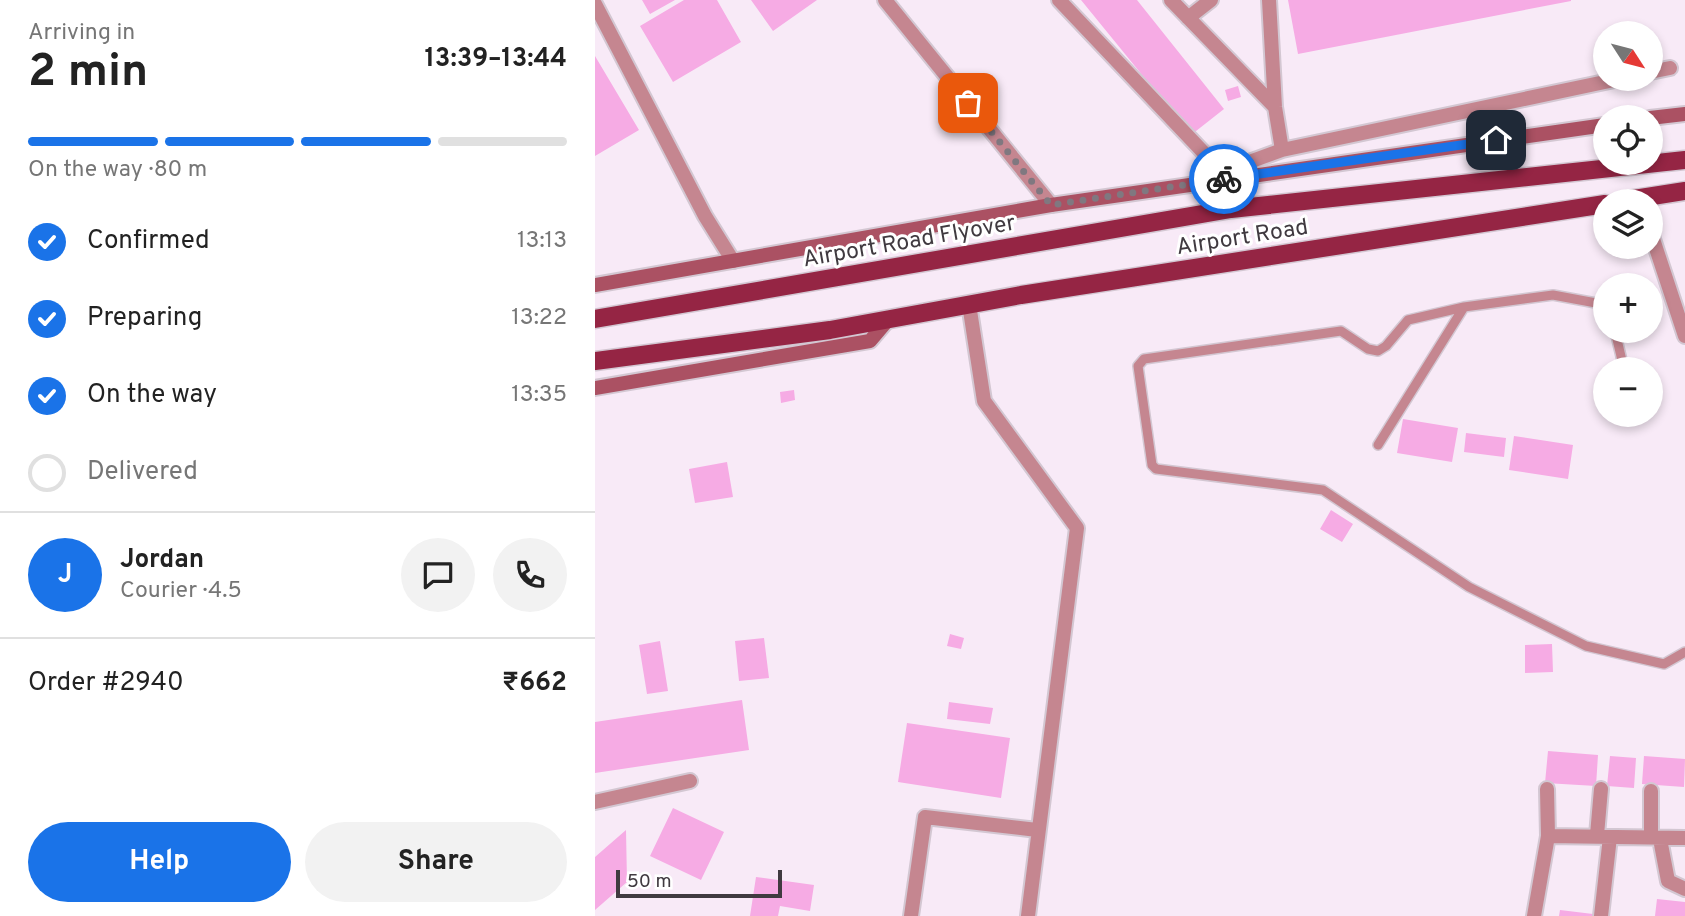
<!DOCTYPE html>
<meta charset="utf-8">
<style>
body{margin:0;font-family:Overpass,sans-serif;background:#f2f2f2;color:#222;height:100vh;display:flex;flex-direction:column;font-size:26px;white-space:nowrap}
*{box-sizing:border-box;margin:0}
p{font-size:23px;color:#767676}
.icon{flex:none;width:38px;height:38px;fill:none;stroke:currentColor;stroke-width:2;stroke-linecap:round;stroke-linejoin:round}
.map{position:relative;flex:1;overflow:hidden}
.sheet{display:flex;flex-direction:column;background:#fff;width:595px}
.sheet>*{flex:none}
.needle{width:46px;rotate:126deg}
.tools{position:absolute;left:998px;top:21px;display:grid;gap:14px}
.tools a{display:grid;place-items:center;width:70px;height:70px;border-radius:50%;background:#fff;box-shadow:0 4px 10px #0003;font-size:35px}
.scale{position:absolute;left:21px;bottom:18px;width:166px;box-sizing:border-box;padding-left:7px;border:4px solid #403a40;border-top:0;font-size:19px;line-height:24px;white-space:nowrap;color:#403a40;-webkit-text-stroke:5px #fff;paint-order:stroke}
.pin{position:absolute;display:grid;place-items:center;width:60px;height:60px;color:#fff;margin:-30px;border-radius:14px;box-shadow:0 4px 10px #0006}
.courier{position:absolute;display:grid;place-items:center;width:70px;height:70px;margin:-35px;border:5px solid #1a73e8;border-radius:50%;background:#fff;color:#222;box-shadow:0 2px 9px #0007}
.headline em{font-style:normal;font-weight:700}
.headline div{display:flex;flex-direction:column-reverse}
.headline{display:flex;align-items:center;justify-content:space-between;height:119px;padding:0 28px}
h1{font-size:46px;font-weight:700;line-height:52px}
.bar{display:grid;grid-template-columns:repeat(4,1fr);gap:10px 7px;align-content:center;height:84px;padding:0 28px}
.bar i{height:9px;border-radius:5px;background:#e0e0e0}
.bar .active{background:#1a73e8}
.bar p{grid-column:span 4}
.line{display:flex;align-items:center;gap:18px;padding:0 28px;border-top:2px solid #e0e0e0}
.line div{flex:1}
.round{display:grid;place-items:center;flex:none;width:74px;height:74px;border-radius:37px;background:#f2f2f2}
ol{padding:0 28px;list-style:none}
li{display:flex;align-items:center;gap:21px;height:77px}
li p{margin-inline-start:auto}
li .icon{padding:7px;border-radius:50%;background:#1a73e8;color:#fff;stroke-width:4}
li:last-child{color:#767676}
li i{width:38px;height:38px;border:4px solid #e0e0e0;border-radius:50%}
.primary-button{display:flex;gap:14px;margin-top:auto;padding:14px 28px}
.primary-button a{flex:1;height:80px;border-radius:42px;background:#1a73e8;color:#fff;font-size:28px;font-weight:700;line-height:80px;text-align:center}
.primary-button a+a{background:#f2f2f2;color:#222}
main{display:flex;flex:1;min-height:0}
.map>svg:first-child{display:block}
.building{fill:#f6abe4}
.lines{fill:none;stroke-linecap:round;stroke-linejoin:round}
.lane-casing{stroke:#d3c7d2;stroke-width:12}
.street-casing{stroke:#d3c7d2;stroke-width:18}
.secondary-casing{stroke:#d3c7d2;stroke-width:18}
.primary-casing{stroke:#d3c7d2;stroke-width:21}
.lane{stroke:#c58690;stroke-width:9}
.street{stroke:#c58690;stroke-width:14}
.secondary{stroke:#ab5163;stroke-width:14}
.primary{stroke:#952544;stroke-width:18}
.done{stroke:#807880;stroke-width:7;stroke-dasharray:0 12.6}
.route{stroke:#1a73e8;stroke-width:9}
.labels{text-anchor:middle;stroke-width:6;stroke-linejoin:round;paint-order:stroke}
.street-label{font-size:23px;fill:#403a40;stroke:#fff}
</style>
<main>
<section class="sheet">
<div class="headline"><div><h1>2 min</h1><p>Arriving in</p></div><em>13:39–13:44</em></div>
<div class="bar"><i class="active"></i><i class="active"></i><i class="active"></i><i></i><p>On the way · 80 m</p></div>
<ol>
<li><svg class="icon" aria-label="check" viewBox="0 0 24 24"><path d="M5 12l5 5 9-10"/></svg>Confirmed<p>13:13</p></li>
<li><svg class="icon" aria-label="check" viewBox="0 0 24 24"><path d="M5 12l5 5 9-10"/></svg>Preparing<p>13:22</p></li>
<li><svg class="icon" aria-label="check" viewBox="0 0 24 24"><path d="M5 12l5 5 9-10"/></svg>On the way<p>13:35</p></li>
<li><i></i>Delivered</li>
</ol>
<div class="line" style="height:126px"><b class="round" style="background:#1a73e8;color:#fff">J</b><div><b>Jordan</b><p>Courier · 4.5</p></div><a class="round"><svg class="icon" aria-label="chat" viewBox="0 0 24 24"><path d="M4 5h16v11H9l-5 4z"/></svg></a><a class="round"><svg class="icon" aria-label="phone" viewBox="0 0 24 24"><path d="M5 4h4l2 5-3 2q2 4 5 5l2-3 5 2v4C11 20 4 13 5 4z"/></svg></a></div>
<div class="line" style="height:91px"><div>Order #2940</div><b>₹662</b></div>
<div class="primary-button"><a>Help</a><a>Share</a></div>
</section>
<div class="map">
<svg width="1090" height="916" viewBox="0 0 1090 916">
<rect width="100%" height="100%" fill="#f8eaf7"/>
<path class="building" d="M47,0H80L55,14Z
M89,0H122L146,42L78,82L45,26Z
M156,0H222L178,31Z
M486,0H542L629,109L596,135Z
M693,0H976V1L703,54Z
M0,56L44,130L0,156Z
M643,86L646,97L633,101L630,90Z
M199,390L200,400L186,403L185,392Z
M808,419L863,428L857,462L802,453Z
M871,433L911,438L909,457L869,452Z
M919,436L978,445L973,479L914,470Z
M132,462L138,497L100,503L94,469Z
M736,510L758,524L747,542L725,529Z
M355,634L369,638L366,649L352,646Z
M169,638L174,678L144,681L140,641Z
M65,641L73,691L52,694L44,645Z
M957,644L958,672L930,673V645Z
M147,700L154,750L0,773V722Z
M354,702L398,708L395,724L352,719Z
M312,723L415,738L406,798L303,782Z
M953,751L1003,755L1001,786L950,783Z
M1015,756L1041,758L1039,788L1012,786Z
M1049,756L1090,759L1089,787L1047,784Z
M78,808L129,832L106,880L55,856Z
M31,830L32,882L0,910V857Z
M161,877L219,885L215,911L185,906L183,916H155Z
M1062,899L1090,902V916H1060Z
M965,910L998,914V916H964Z"/>
<g class="lines">
<g class="lane-casing">
<path id="lane" d="M1010,309L1001,303L958,295L869,307L813,320L791,346L783,351L773,349L746,331L549,359L543,366L557,465L561,469L728,490L874,587L991,646L1069,664L1090,652
M1020,331L1029,369
M783,445L869,307"/>
</g>
<g class="street-casing">
<path id="street" d="M290,0L456,205
M464,0L627,172L636,209
M576,0L680,107
M674,0L680,107L687,150
M0,4L110,216L138,261
M593,18L616,0
M1055,72L1075,68
M627,172L687,150L1024,79
M1055,230L1090,336
M374,304L389,401L482,528L433,916
M0,802L95,781
M1002,835L1006,789
M953,836L1090,838
M1056,837V791
M1065,839L1073,881L1090,889
M316,916L330,817L442,830
M939,916L953,836L952,789
M1006,916L1015,837"/>
</g>
<g class="secondary-casing">
<path id="secondary" d="M1055,118L1090,114
M0,285L456,205L1010,125
M0,388L275,341L292,321"/>
</g>
<g class="primary-casing">
<path id="primary" d="M1026,201L1090,191
M0,319L636,209L1090,160
M0,361L235,330L426,295L1010,204"/>
</g>
<use href="#lane" class="lane"/>
<use href="#street" class="street"/>
<use href="#secondary" class="secondary"/>
<use href="#primary" class="primary"/>
</g>
<g class="lines">
<path class="done" d="M373,103L456,205L629,179"/>
<path class="route" d="M629,179L901,140"/>
</g>
<g class="labels">
<g class="street-label">
<text transform="translate(647 236) rotate(-9)" y="8">Airport Road</text>
<text transform="translate(314 240) rotate(-10)" y="8">Airport Road Flyover</text>
</g>
</g>
</svg>
<div class="tools">
<a><svg class="needle" viewBox="-14 -14 28 28"><path d="M0-13l5 13h-10z" fill="#e53935"/><path d="M0 13l5-13h-10z" fill="#767676"/></svg></a>
<a><svg class="icon" aria-label="locate" viewBox="0 0 24 24"><circle cx="12" cy="12" r="6"/><path d="M12 2v4M12 18v4M2 12h4M18 12h4"/></svg></a>
<a><svg class="icon" aria-label="layers" viewBox="0 0 24 24"><path d="M12 4l9 5-9 5-9-5zM3 14l9 5 9-5"/></svg></a>
<a>+</a>
<a>−</a>
</div>
<div class="scale">50 m</div>
<div class="pin" style="left:373px;top:103px;background:#ea580c"><svg class="icon" aria-label="bag" viewBox="0 0 24 24"><path d="M5 8h14l-1 12H6zM9 8a3 3 0 0 1 6 0"/></svg></div>
<div class="pin" style="left:901px;top:140px;background:#1f2937"><svg class="icon" aria-label="home" viewBox="0 0 24 24"><path d="M3 11l9-7 9 7M6 9v11h12V9"/></svg></div>
<div class="courier" style="left:629px;top:179px"><svg class="icon" aria-label="bike" viewBox="0 0 24 24"><circle cx="6" cy="16" r="4"/><circle cx="18" cy="16" r="4"/><path d="M6 16l4-8h5l3 8M10 8l3 8H6M13 5h3"/></svg></div>
</div>
</main>
